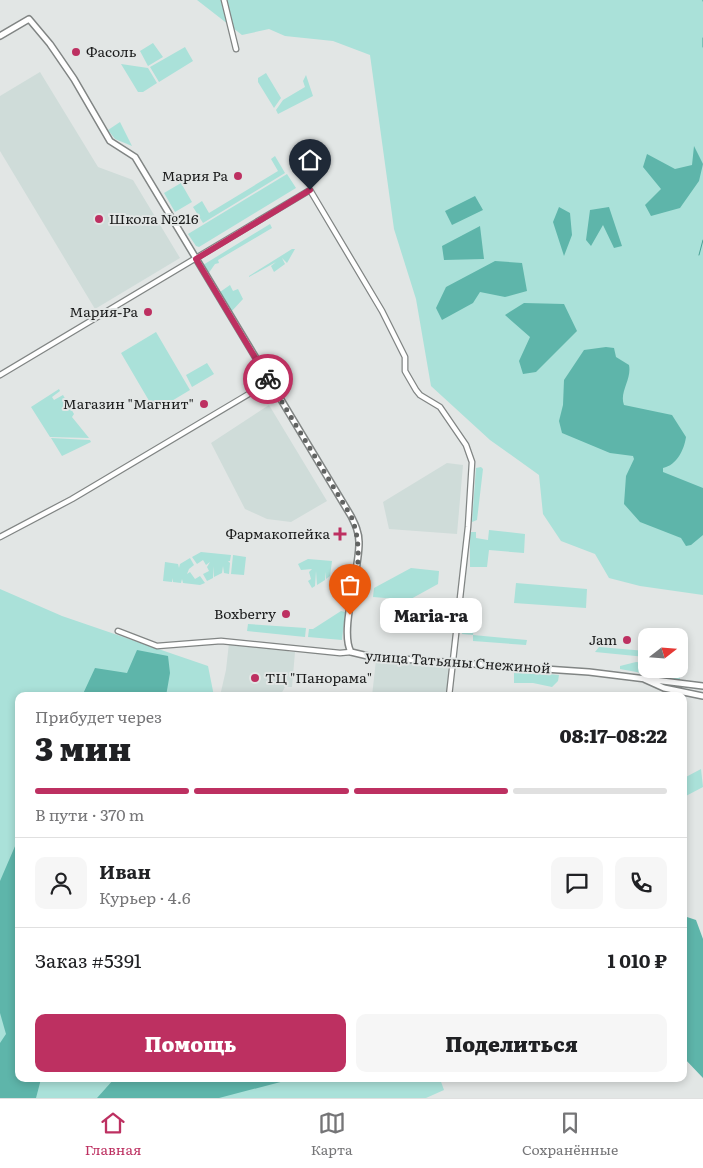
<!DOCTYPE html>
<html lang="ru">
<meta charset="utf-8">
<style>
body{margin:0;font-family:Literata,serif;background:#f6f6f6;color:#202124;height:100vh;display:flex;flex-direction:column;font-size:19px;white-space:nowrap}
*{box-sizing:border-box;margin:0}
p{font-size:16px;color:#757577}
.icon{flex:none;width:28px;height:28px;fill:none;stroke:currentColor;stroke-width:2;stroke-linecap:round;stroke-linejoin:round}
.map{position:relative;flex:1;overflow:hidden}
.side{position:absolute;left:15px;top:692px;width:672px;height:390px;display:flex;flex-direction:column;background:#fff;border-radius:10px;box-shadow:0 2px 8px #0003}
.side>*{flex:none}
.needle{width:32px;rotate:73deg}
.fabs{position:absolute;left:638px;top:628px;display:grid;gap:10px}
.fabs a{display:grid;place-items:center;width:50px;height:50px;border-radius:10px;background:#fff;box-shadow:0 2px 8px #0003;font-size:25px}
.pin{position:absolute;display:grid;place-items:center;width:42px;height:42px;color:#fff;margin:-51px -21px;border-radius:50% 50% 50% 0;rotate:-45deg;box-shadow:0 0 5px #0007}
.pin .icon{rotate:45deg}
.courier{position:absolute;display:grid;place-items:center;width:50px;height:50px;margin:-25px;border:4px solid #bd3061;border-radius:50%;background:#fff;color:#222;box-shadow:0 1px 6px #0007}
.bubble{position:absolute;height:35px;border-radius:10px;background:#fff;box-shadow:0 2px 8px #0003;font-size:16px;font-weight:800;line-height:35px;text-align:center}
.summary em{font-style:normal;font-weight:800}
.summary div{display:flex;flex-direction:column-reverse}
.summary{display:flex;align-items:center;justify-content:space-between;height:85px;padding:0 20px}
h1{font-size:32px;font-weight:800;line-height:38px}
.bar{display:grid;grid-template-columns:repeat(4,1fr);gap:8px 5px;align-content:center;height:60px;padding:0 20px}
.bar i{height:6px;border-radius:4px;background:#e0e0e0}
.bar .current{background:#bd3061}
.bar p{grid-column:span 4}
.line{display:flex;align-items:center;gap:12px;padding:0 20px;border-top:1px solid #e0e0e0}
.line div{flex:1}
.round{display:grid;place-items:center;flex:none;width:52px;height:52px;border-radius:10px;background:#f6f6f6}
.action{display:flex;gap:10px;margin-top:auto;padding:10px 20px}
.action a{flex:1;height:58px;border-radius:10px;background:#bd3061;color:#fff;font-size:20px;font-weight:800;line-height:58px;text-align:center}
.action a+a{background:#f6f6f6;color:#202124}
.dock{display:flex;justify-content:space-around;align-items:center;height:70px;border-top:1px solid #e0e0e0;background:#fff;font-size:14px;color:#757577}
.dock a{display:grid;justify-items:center;gap:2px}
.dock .current{color:#bd3061}
.map>svg:first-child{display:block}
.built{fill:#cfdcd9}
.green{fill:#aae1d9}
.forest{fill:#5eb5aa}
.lines{fill:none;stroke-linecap:round;stroke-linejoin:round}
.stream{stroke:#49a196;stroke-width:1}
.minor-casing{stroke:#818584;stroke-width:7}
.tertiary-casing{stroke:#818584;stroke-width:8}
.minor{stroke:#fff;stroke-width:4.5}
.tertiary{stroke:#fff;stroke-width:5}
.done{stroke:#616362;stroke-width:5;stroke-dasharray:0 9}
.route{stroke:#bd3061;stroke-width:6}
.poi-dot{fill:#bd3061;stroke:#e2e6e5;stroke-width:2}
.labels{text-anchor:middle;stroke-width:4;stroke-linejoin:round;paint-order:stroke}
.poi-label{font-size:14px;fill:#1b1c1c;stroke:#e2e6e5;text-anchor:end}
.street-label{font-size:14px;fill:#1b1c1c;stroke:#e2e6e5}
</style>
<div class="map">
<svg width="703" height="1098" viewBox="0 0 703 1098">
<rect width="100%" height="100%" fill="#e2e6e5"/>
<path class="built" d="M40,72L98,167L133,180L180,258L95,309L0,151V96Z
M269,405L327,501L291,522L267,519L245,509L211,443Z
M447,463L463,465L457,534L389,529L383,502Z
M229,643L286,648L289,652H295L292,687H285L280,696H220L226,670Z
M376,660L445,664L449,670L447,696H372Z"/>
<path class="green" d="M197,0H703V595L640,586L609,578L595,554L561,541L543,514L539,475L490,440L431,386L416,299L394,229L370,55L333,41L285,36L269,29L242,35Z
M153,43L163,57L148,66L140,51Z
M185,47L193,61L159,82L150,67Z
M121,64L148,68L157,83L143,92H138Z
M266,73L281,98L274,108L258,82V78Z
M306,75L313,96L278,114L276,110L283,100L305,87L303,81Z
M120,122L132,146L115,139L108,130Z
M275,156L285,173L203,223L193,207L202,201L209,213L278,171L271,159Z
M287,174L296,188L199,247L196,246L188,234Z
M181,183L192,202L175,212L164,193Z
M270,224L272,228L218,260L219,263L215,264L208,274L203,265Z
M292,249H295L287,263L282,258L285,264L274,272L271,266L276,262L249,277V276Z
M230,285L233,291L238,289L243,299L231,312L220,292Z
M156,332L190,390L155,411L121,353Z
M207,363L214,374L192,387L186,375Z
M59,389L60,391L52,397L54,400L63,395L74,414L72,417L89,438L50,437L31,407Z
M51,438L90,440L91,442L62,456Z
M481,467L483,469L477,520L472,522L476,468Z
M489,530L525,534L524,553L489,550L487,567H470V532H476V538L488,540Z
M201,552L231,555L230,561H228L230,563L229,574L224,573L223,566L222,573L214,577V566L213,578L207,581L203,574L209,571L207,567L210,562L206,565L203,560L197,564L192,557Z
M233,555L246,557L244,575L231,574Z
M190,558L194,565L189,569L187,574L190,572L195,579L200,576L205,583L200,585L183,583L182,579L181,583L173,582L172,578V582L163,581L165,562L178,564L179,568L180,564Z
M308,559L332,561L330,576L326,579L325,572V580L317,585L316,571L315,586L312,588L308,581L311,579L309,572L312,569L301,570L298,564Z
M411,568L439,571L438,584L409,600L373,597L374,588Z
M516,583L587,589L586,608L514,603Z
M0,589L62,616L208,666L214,696H19V1079H129L139,1098H0Z
M468,608L476,612L473,635L527,640L526,645L473,641V635L462,634L464,610Z
M341,611L345,612L342,640L308,637L309,629H313Z
M248,624L306,628L305,637L247,631Z
M599,647L646,651V657L595,652Z
M636,662L646,663V669H663L680,677V680L620,669V666Z
M514,671L559,675L558,681L552,687L533,683H514Z
M701,769L703,787L684,797V778Z
M242,1079H440L444,1090L426,1098H153Z"/>
<path class="forest" d="M694,146L703,164L699,181L680,208L651,216L645,205L661,189L643,167L647,154L675,169L692,165Z
M475,196L483,210L452,225L445,211Z
M559,207L570,213L572,235L564,256L553,222Z
M609,207L622,246L614,248L603,225L591,246L586,240L590,210Z
M480,226L484,259L444,260L442,246Z
M495,261L522,263L527,291L505,297L480,292L473,303L442,320L436,308L446,287Z
M524,303L564,304L577,331L536,372L523,374L519,361L530,337L505,315Z
M606,347L614,348L616,357L629,365C632,379 619,392 624,405L672,415L686,437C684,450 677,465 663,468V472L703,488V535L691,545L686,546L681,538L640,522L624,504L626,476L634,459L633,456L610,453L562,433L559,421L563,405L564,380L584,350Z
M137,650L168,656L170,673L166,696H82L95,668L127,673Z
M19,837V1079H41L36,1098H0V1043L6,1034L0,1013V881Z
M684,916L696,920L703,939V1078L684,1058Z
M114,1079H292L219,1098H97Z"/>
<g class="lines">
<path class="stream" d="M703,0V1
M703,38V47
M699,255L703,240"/>
<g class="minor-casing">
<path id="minor" d="M224,0L236,49
M0,375L310,190L382,311L405,357V371L416,390L420,395L440,407L466,445L472,462L468,527L449,696
M0,537L72,499L269,382
M118,631L157,646L221,641L340,653L351,652"/>
</g>
<g class="tertiary-casing">
<path id="tertiary" d="M0,36L29,19L50,44L74,79L110,141L135,157L351,516C355,524 359,532 359,542C360,569 339,631 351,652L372,657L589,672L703,686
M644,679L664,688L703,696"/>
</g>
<use href="#minor" class="minor"/>
<use href="#tertiary" class="tertiary"/>
</g>
<g class="lines">
<path class="done" d="M268,379L351,516C365,550 355,581 350,615"/>
<path class="route" d="M268,379L196,259L310,190"/>
</g>
<g class="poi-dot">
<circle cx="76" cy="52" r="5"/>
<circle cx="238" cy="176" r="5"/>
<circle cx="99" cy="219" r="5"/>
<circle cx="148" cy="312" r="5"/>
<circle cx="204" cy="404" r="5"/>
<path d="M337.5 526.5h5v5h5v5h-5v5h-5v-5h-5v-5h5z"/>
<circle cx="286" cy="614" r="5"/>
<circle cx="627" cy="640" r="5"/>
<circle cx="255" cy="678" r="5"/>
</g>
<g class="labels">
<g class="poi-label">
<text x="86" y="57" text-anchor="start">Фасоль</text>
<text x="228" y="181">Мария Ра</text>
<text x="109" y="224" text-anchor="start">Школа №216</text>
<text x="138" y="317">Мария-Ра</text>
<text x="194" y="409">Магазин "Магнит"</text>
<text x="330" y="539">Фармакопейка</text>
<text x="276" y="619">Boxberry</text>
<text x="617" y="645">Jam</text>
<text x="265" y="683" text-anchor="start">ТЦ "Панорама"</text>
</g>
<g class="street-label">
<text transform="translate(458 662) rotate(4)" y="5">улица Татьяны Снежиной</text>
</g>
</g>
</svg>
<div class="fabs">
<a><svg class="needle" viewBox="-14 -14 28 28"><path d="M0-13l5 13h-10z" fill="#e53935"/><path d="M0 13l5-13h-10z" fill="#757577"/></svg></a>
</div>
<div class="pin" style="left:350px;top:615px;background:#ea580c"><svg class="icon" aria-label="bag" viewBox="0 0 24 24"><path d="M5 8h14l-1 12H6zM9 8a3 3 0 0 1 6 0"/></svg></div>
<div class="pin" style="left:310px;top:190px;background:#1f2937"><svg class="icon" aria-label="home" viewBox="0 0 24 24"><path d="M3 11l9-7 9 7M6 9v11h12V9"/></svg></div>
<div class="courier" style="left:268px;top:379px"><svg class="icon" aria-label="bike" viewBox="0 0 24 24"><circle cx="6" cy="16" r="4"/><circle cx="18" cy="16" r="4"/><path d="M6 16l4-8h5l3 8M10 8l3 8H6M13 5h3"/></svg></div>
<div class="bubble" style="left:380px;top:598px;width:102px">Maria-ra</div>
<section class="side">
<div class="summary"><div><h1>3 мин</h1><p>Прибудет через</p></div><em>08:17–08:22</em></div>
<div class="bar"><i class="current"></i><i class="current"></i><i class="current"></i><i></i><p>В пути · 370 m</p></div>
<div class="line" style="height:90px"><a class="round"><svg class="icon" aria-label="person" viewBox="0 0 24 24"><circle cx="12" cy="8" r="4"/><path d="M4 21q1-7 8-7t8 7"/></svg></a><div><b>Иван</b><p>Курьер · 4.6</p></div><a class="round"><svg class="icon" aria-label="chat" viewBox="0 0 24 24"><path d="M4 5h16v11H9l-5 4z"/></svg></a><a class="round"><svg class="icon" aria-label="phone" viewBox="0 0 24 24"><path d="M5 4h4l2 5-3 2q2 4 5 5l2-3 5 2v4C11 20 4 13 5 4z"/></svg></a></div>
<div class="line" style="height:65px"><div>Заказ #5391</div><b>1 010 ₽</b></div>
<div class="action"><a>Помощь</a><a>Поделиться</a></div>
</section>
</div>
<nav class="dock">
<a class="current"><svg class="icon" aria-label="home" viewBox="0 0 24 24"><path d="M3 11l9-7 9 7M6 9v11h12V9"/></svg>Главная</a>
<a><svg class="icon" aria-label="map" viewBox="0 0 24 24"><path d="M3 6l6-2 6 2 6-2v14l-6 2-6-2-6 2zM9 4v14M15 6v14"/></svg>Карта</a>
<a><svg class="icon" aria-label="saved" viewBox="0 0 24 24"><path d="M7 4h10v16l-5-4-5 4z"/></svg>Сохранённые</a>
</nav>
